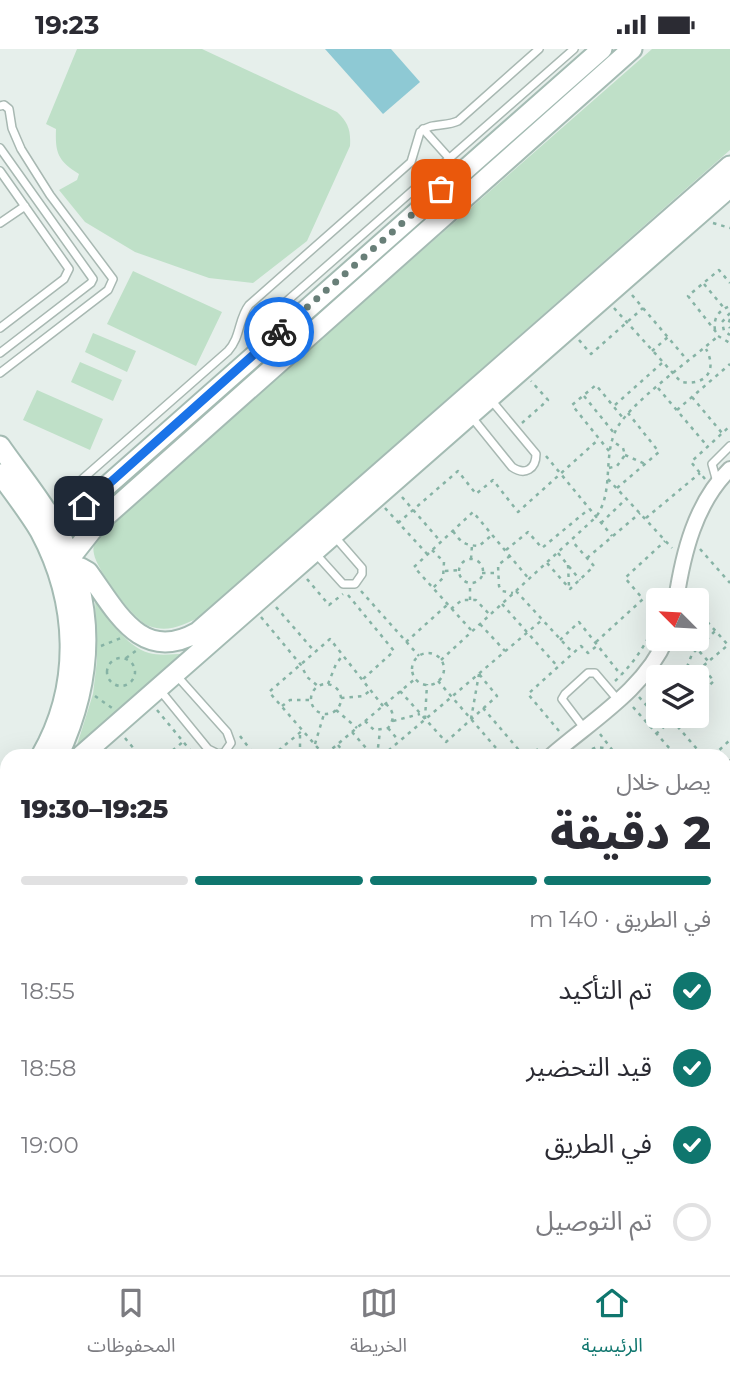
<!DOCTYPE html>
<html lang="ar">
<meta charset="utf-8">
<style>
body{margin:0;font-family:Montserrat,"Noto Sans Arabic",sans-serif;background:#f2f2f3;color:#2b2b33;direction:rtl;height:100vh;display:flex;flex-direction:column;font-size:26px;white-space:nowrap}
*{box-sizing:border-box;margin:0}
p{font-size:23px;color:#7c7c81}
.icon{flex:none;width:38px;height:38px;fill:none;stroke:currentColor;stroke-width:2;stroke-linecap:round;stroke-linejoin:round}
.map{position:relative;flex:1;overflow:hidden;direction:ltr}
.side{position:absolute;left:0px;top:700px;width:732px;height:527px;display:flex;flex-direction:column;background:#fff;border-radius:21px 21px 0 0;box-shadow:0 7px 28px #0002;direction:rtl}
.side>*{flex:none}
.needle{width:46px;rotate:294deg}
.fabs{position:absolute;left:646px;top:539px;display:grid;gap:14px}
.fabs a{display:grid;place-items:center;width:63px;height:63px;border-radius:7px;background:#fff;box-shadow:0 7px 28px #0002;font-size:35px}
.pin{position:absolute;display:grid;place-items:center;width:60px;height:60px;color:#fff;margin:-30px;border-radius:14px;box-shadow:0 4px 10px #0006}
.courier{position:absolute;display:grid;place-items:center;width:70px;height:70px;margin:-35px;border:5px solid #1a73e8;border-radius:50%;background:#fff;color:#222;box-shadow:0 2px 9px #0007}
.headline em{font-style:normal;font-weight:800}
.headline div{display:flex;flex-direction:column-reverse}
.headline{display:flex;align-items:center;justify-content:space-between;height:119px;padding:0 21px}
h1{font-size:46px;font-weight:800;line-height:52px}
.bar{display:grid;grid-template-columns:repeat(4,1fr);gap:10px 7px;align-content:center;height:84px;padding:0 21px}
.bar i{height:9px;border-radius:5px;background:#e1e1e2}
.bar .on{background:#0f766e}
.bar p{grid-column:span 4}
ol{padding:0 21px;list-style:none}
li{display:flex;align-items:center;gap:21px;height:77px}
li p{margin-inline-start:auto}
li .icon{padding:7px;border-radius:50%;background:#0f766e;color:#fff;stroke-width:4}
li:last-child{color:#7c7c81}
li i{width:38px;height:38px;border:4px solid #e1e1e2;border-radius:50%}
.status{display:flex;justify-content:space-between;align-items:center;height:49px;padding:0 35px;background:#fff;direction:ltr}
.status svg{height:19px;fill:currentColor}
.tab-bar{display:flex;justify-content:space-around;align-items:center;height:98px;border-top:2px solid #e1e1e2;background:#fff;font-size:19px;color:#7c7c81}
.tab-bar a{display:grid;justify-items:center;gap:4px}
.tab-bar .on{color:#0f766e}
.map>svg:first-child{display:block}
.green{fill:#bfe0c8}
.water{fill:#8ec9d4}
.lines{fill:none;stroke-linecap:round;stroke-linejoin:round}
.lane-casing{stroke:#a8b8b2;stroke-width:10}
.street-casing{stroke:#a8b8b2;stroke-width:18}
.secondary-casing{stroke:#a4bbb3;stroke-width:23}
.path{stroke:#86b3a5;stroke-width:2.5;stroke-dasharray:3.5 5;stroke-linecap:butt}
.lane{stroke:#fff;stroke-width:7}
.street{stroke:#fff;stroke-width:14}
.secondary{stroke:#fff;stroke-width:19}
.done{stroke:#687f78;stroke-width:7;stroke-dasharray:0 12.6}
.route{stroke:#1a73e8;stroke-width:9}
</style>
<div class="status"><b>19:23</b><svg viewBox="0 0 49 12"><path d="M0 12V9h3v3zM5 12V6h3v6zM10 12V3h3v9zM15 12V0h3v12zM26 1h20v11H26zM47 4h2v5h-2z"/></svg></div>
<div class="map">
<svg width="730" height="1226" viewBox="0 0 730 1226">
<rect width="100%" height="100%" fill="#e6efeb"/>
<path class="green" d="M77,0H202L337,63C348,73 351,81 350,97L307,192L253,234L209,229L135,203L85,173L59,141L77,131L79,125C58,112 55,104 56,80L46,75Z
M652,0H730V101L200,568C183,576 168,584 149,577C133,571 97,521 94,505C92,497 95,492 99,485Z
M133,222L222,263L196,317L107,275Z
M93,284L136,302L127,323L85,303Z
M80,313L122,331L113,352L71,333Z
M37,341L103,370L90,401L23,371Z
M95,550C109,569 125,597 149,604C159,607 173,605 183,605L77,696L93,645L97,611Z"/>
<path class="water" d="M325,0H391L420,33L383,65Z"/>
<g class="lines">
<g class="lane-casing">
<path id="lane" d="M0,57L4,56L9,60L12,79L21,100L50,146L113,230L108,241L0,324
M423,80L449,109
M0,99L93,230L91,234L0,304
M0,122L69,220L64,230L0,279
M0,174L25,157
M267,292L269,271L279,259L574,0
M470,366L512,418C525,427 536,420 536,405L491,351
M717,433L712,415L730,397
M71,440L228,302C241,288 238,270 249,256L411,113L420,83C432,73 445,78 458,72L539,0
M315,504L343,535H355L362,525V519L335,488
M159,640L208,700L218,705L224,704L231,694L227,683L177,627
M584,679L562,650L565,645L588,624H595L618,651"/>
</g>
<g class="street-casing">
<path id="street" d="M676,551C683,505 695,454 730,420
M551,707C591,672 645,640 666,590
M724,724L730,719
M0,850L7,858
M0,1056L7,1050
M154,1226L162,1220"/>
</g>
<g class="secondary-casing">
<path id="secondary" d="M0,397C18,423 39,448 55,476C97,552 94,630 58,707
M0,425C14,444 28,462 40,482C78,553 82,636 41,707
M48,465H67L84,457L602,0
M70,509L96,476L632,0
M73,518L81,519L88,523C117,563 141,615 198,583L730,117
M81,707L730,138
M0,760L7,753
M0,779L7,773
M724,793L730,788
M228,1226L236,1220"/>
</g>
<path class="path" d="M713,174L730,179
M704,235L724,259
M632,246L688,312
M614,259L681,333C705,337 718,322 706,300
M730,264L722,273L724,282L730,286
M730,270L728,276L730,279
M715,281C713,269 719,261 730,257
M716,283L688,247L719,221L730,234
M718,287L730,294
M579,291L591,305L643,259
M652,302L668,288
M658,339L708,398
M584,347L614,384
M692,348L722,384
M615,356L662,314
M677,361L730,315
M522,374L548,351L531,332
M609,402L572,356L596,336L623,369
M625,406L645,415
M546,407L612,487
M609,419L617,417L625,406L623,399L612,392
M608,430L672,499
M705,430L691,413L730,377
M617,439L659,403L628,364
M402,448L441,493
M385,459L428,506
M646,469L700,424
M398,474L458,422L476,445L493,431L518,463L599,390
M601,474L626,450
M453,482C461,494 465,496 479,497L492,486
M700,500L730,534
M432,501L444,513L443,529L433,539
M506,501L528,483L542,499L589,460
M558,504L580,531
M510,507L498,516L499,537L502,542L513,544
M587,509L640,464
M471,510L472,496
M459 522a12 12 0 1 1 24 0a12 12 0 1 1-24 0Z
M547,514L570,540L594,517L572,492
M568,516L569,537
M445,522L459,521
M482,524H498
M307,530L329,556L343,545
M361,542L419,607
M516,542L573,604
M348,546L394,602L362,631
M470,551V534
M502,555L558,618
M276,558L315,603
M451,560L462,551H476L490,566
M696,560L728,596L702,618L714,632L696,648
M261,568L301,616L307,628L319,638
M480,575L505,602
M471,581L414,518L473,463L529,530
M688,590L709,613
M560,591L579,573L621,626
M406,593L447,556
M596,593L643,550L625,529L665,492
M101,597L121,589
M412 620a16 16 0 1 1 32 0a16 16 0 1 1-32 0Z
M126,609L137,601
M107 623a14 14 0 1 1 28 0a14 14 0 1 1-28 0Z
M441,611L596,468C614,443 603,410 615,383C626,356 694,309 718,287
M684,626L692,605L715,582
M673,628L680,625L688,628
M438,632L503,707
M615,632C635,613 649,592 658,566
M328,635L336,615L343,606
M311 650a15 15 0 1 1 30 0a15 15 0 1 1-30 0Z
M400,642L446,693L497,647L479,625
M95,647L112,659
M639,648L665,677
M341,649L363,647L371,641
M282,657L290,651H311
M633,658L671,701L665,707
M483,659L524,707
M650,660L658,656
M157,661L195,707
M336,661L357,679
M425,670L427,635
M471,670L479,625
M672,671L703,707
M365,672L374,681L388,679C395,670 394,662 386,655
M393,672L420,665
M388,679L399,692
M559,682L528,645L581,597L588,604L598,596
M352,683L373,707
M600,685L617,707
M656,685L676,667
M300,686V707
M240,687L255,707
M125,689L140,707
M315,695L324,665
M338,696L347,707
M281,700L287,707
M326,705L416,629
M324,706L269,643L330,590L383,657
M166,707L184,692
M272,707L303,681
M377,707L380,682
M382,707L542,571
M530,707L538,700
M588,707L590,701L597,698L604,699L608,707
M716,707L715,705L730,691
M0,913L7,907
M0,971L7,965
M0,987L7,996
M0,997L7,992
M0,1037L7,1031
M0,1107L7,1101
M0,1113L7,1121
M0,1140L7,1139
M0,1157H7
M0,1196L7,1199
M0,1201L7,1195
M22,1220L27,1226
M39,1226L47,1220
M88,1226L86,1223L90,1220"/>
<use href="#lane" class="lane"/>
<use href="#street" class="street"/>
<use href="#secondary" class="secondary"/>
</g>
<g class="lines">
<path class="done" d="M279,283L441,140"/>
<path class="route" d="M84,457L279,283"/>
</g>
</svg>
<div class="fabs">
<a><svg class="needle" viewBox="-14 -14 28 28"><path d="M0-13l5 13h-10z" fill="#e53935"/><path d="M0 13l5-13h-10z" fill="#7c7c81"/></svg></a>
<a><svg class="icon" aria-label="layers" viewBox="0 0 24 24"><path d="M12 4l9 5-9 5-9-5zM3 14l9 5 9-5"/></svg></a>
</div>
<div class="pin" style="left:441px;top:140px;background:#ea580c"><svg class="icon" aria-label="bag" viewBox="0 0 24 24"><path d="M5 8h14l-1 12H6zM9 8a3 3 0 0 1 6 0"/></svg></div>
<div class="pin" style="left:84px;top:457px;background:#1f2937"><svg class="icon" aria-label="home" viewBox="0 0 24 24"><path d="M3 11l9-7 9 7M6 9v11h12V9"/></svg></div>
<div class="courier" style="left:279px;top:283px"><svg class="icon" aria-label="bike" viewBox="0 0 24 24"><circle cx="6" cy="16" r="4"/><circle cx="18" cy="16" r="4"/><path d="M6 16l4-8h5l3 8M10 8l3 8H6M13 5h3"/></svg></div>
<section class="side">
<div class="headline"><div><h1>2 دقيقة</h1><p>يصل خلال</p></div><em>19:25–19:30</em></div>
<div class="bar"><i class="on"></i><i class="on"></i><i class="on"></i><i></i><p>في الطريق · 140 m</p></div>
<ol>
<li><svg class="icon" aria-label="check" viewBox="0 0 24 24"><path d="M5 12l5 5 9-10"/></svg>تم التأكيد<p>18:55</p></li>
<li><svg class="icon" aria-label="check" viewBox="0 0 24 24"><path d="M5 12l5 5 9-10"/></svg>قيد التحضير<p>18:58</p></li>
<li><svg class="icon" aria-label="check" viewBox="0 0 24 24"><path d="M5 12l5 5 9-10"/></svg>في الطريق<p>19:00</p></li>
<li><i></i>تم التوصيل</li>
</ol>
</section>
</div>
<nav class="tab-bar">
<a class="on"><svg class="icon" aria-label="home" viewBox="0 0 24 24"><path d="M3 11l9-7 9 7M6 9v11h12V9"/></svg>الرئيسية</a>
<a><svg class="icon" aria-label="map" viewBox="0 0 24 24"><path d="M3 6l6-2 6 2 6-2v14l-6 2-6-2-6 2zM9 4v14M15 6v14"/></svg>الخريطة</a>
<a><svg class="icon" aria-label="saved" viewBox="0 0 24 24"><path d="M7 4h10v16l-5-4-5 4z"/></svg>المحفوظات</a>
</nav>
